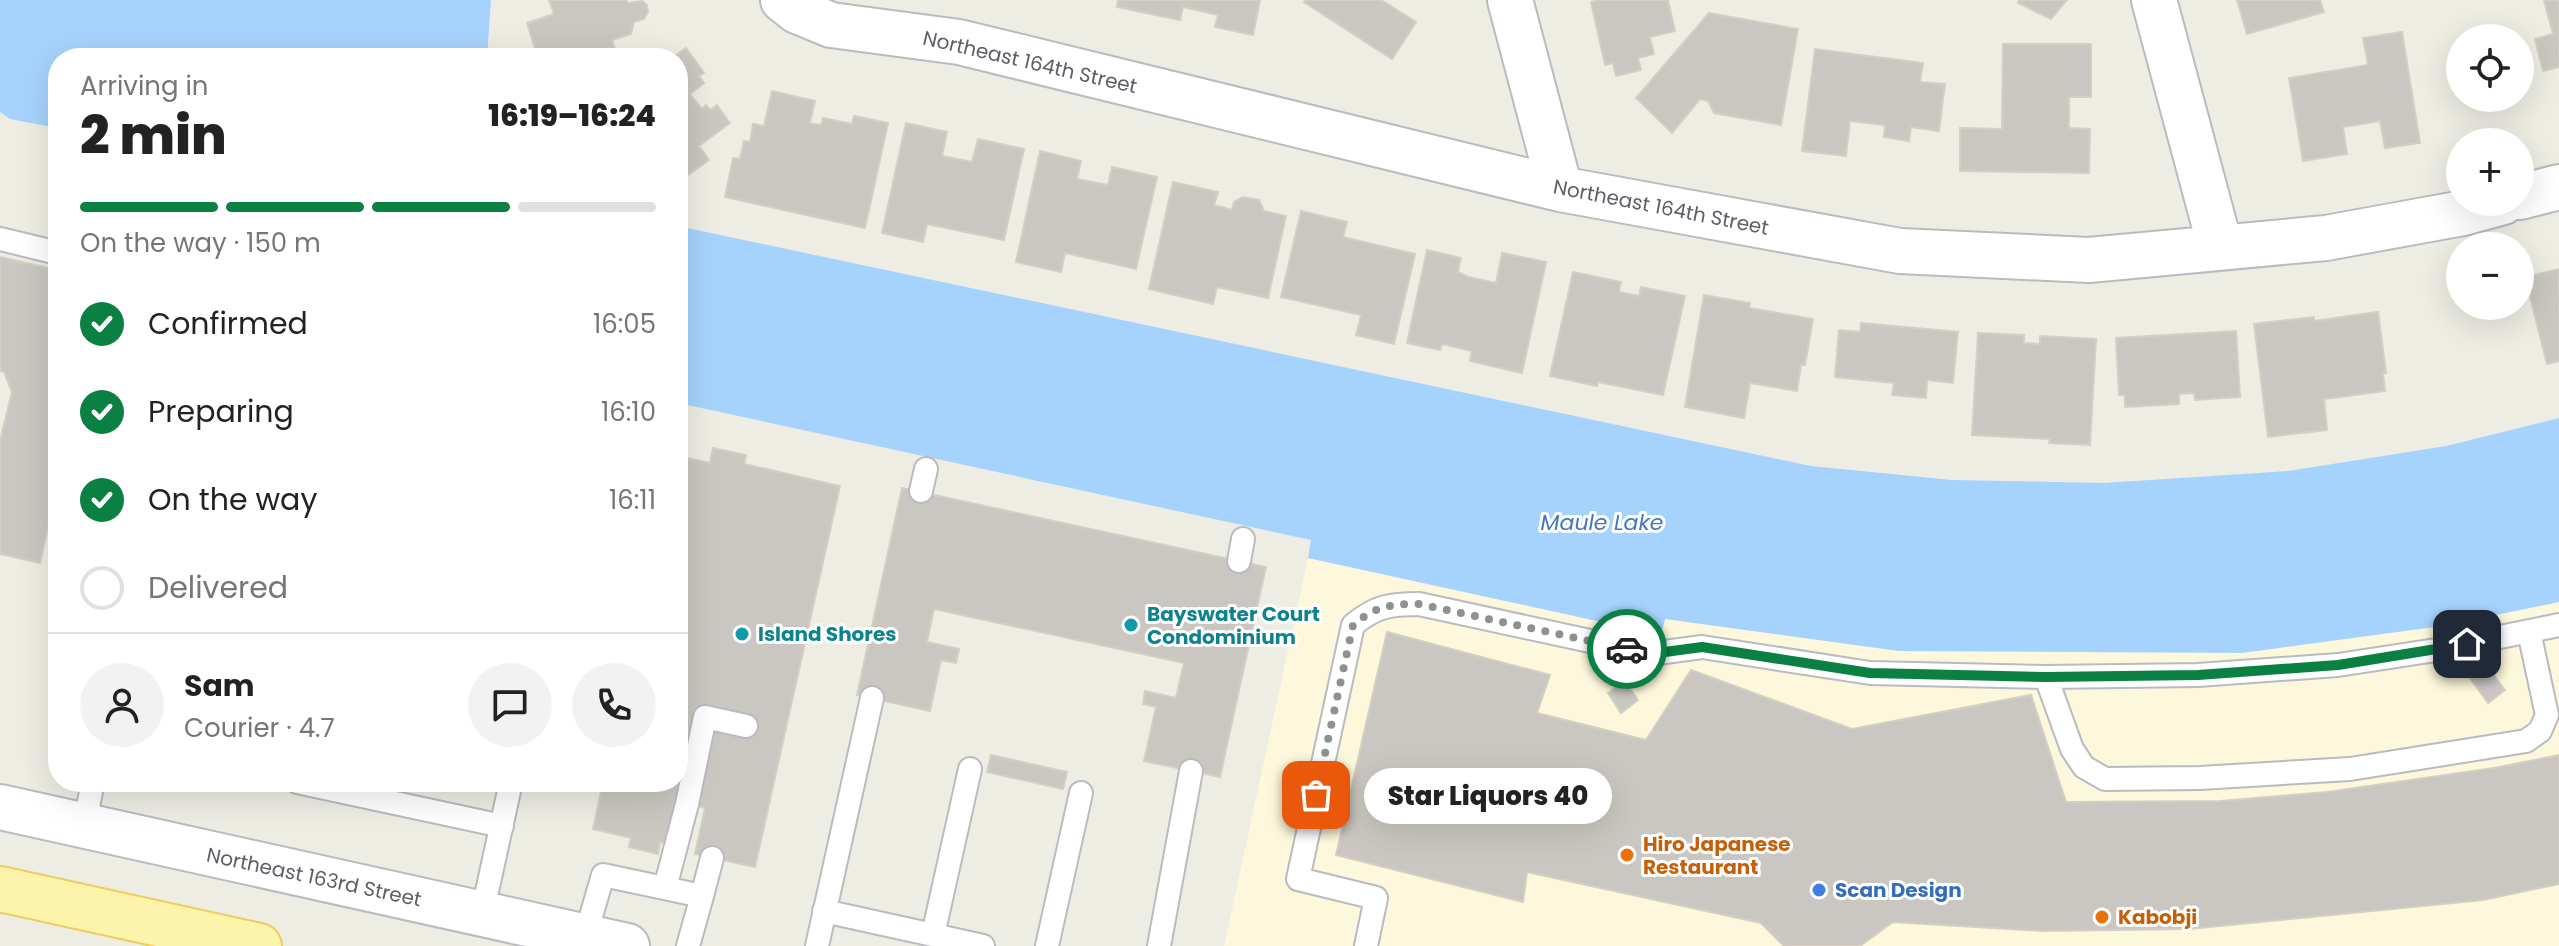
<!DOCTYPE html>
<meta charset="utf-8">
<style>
body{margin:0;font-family:Poppins,sans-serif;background:#f2f2f2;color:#222;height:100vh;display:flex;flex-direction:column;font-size:30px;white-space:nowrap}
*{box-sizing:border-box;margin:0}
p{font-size:26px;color:#767676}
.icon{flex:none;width:44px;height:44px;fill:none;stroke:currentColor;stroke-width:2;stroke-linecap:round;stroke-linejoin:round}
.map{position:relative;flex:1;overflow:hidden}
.side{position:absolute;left:48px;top:48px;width:640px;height:744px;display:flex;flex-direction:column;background:#fff;border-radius:32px;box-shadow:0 8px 32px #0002}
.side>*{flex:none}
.fabs{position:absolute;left:2446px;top:24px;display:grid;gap:16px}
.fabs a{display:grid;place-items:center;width:88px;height:88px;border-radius:50%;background:#fff;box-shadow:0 8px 32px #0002;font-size:40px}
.pin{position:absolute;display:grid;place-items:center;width:68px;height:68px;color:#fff;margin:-34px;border-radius:16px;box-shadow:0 4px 12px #0006}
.courier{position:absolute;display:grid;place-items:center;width:80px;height:80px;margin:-40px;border:6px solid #0b8043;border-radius:50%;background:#fff;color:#222;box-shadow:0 2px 10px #0007}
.bubble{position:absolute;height:56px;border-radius:28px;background:#fff;box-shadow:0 8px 32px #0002;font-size:26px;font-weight:800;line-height:56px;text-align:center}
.headline em{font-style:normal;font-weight:800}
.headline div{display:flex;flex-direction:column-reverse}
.headline{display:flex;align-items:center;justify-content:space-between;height:136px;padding:0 32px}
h1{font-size:52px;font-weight:800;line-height:60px}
.bar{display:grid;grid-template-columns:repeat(4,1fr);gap:12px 8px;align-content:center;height:96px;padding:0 32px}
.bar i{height:10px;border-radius:6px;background:#e0e0e0}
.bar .selected{background:#0b8043}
.bar p{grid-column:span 4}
.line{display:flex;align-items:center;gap:20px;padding:0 32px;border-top:2px solid #e0e0e0}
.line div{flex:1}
.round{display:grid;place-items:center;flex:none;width:84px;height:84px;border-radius:42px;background:#f2f2f2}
ol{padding:0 32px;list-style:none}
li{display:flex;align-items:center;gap:24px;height:88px}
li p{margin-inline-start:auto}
li .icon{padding:8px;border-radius:50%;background:#0b8043;color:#fff;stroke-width:4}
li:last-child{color:#767676}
li i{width:44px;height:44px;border:4px solid #e0e0e0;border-radius:50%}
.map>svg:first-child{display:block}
.commercial{fill:#fdf7db}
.water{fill:#a6d3fd}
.building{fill:#cac7c2;stroke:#d3cfc3;stroke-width:2}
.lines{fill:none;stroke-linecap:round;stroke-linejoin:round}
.service-casing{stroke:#b9bbc0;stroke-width:26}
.minor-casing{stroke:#b9bbc0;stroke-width:48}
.primary-casing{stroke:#eecd5d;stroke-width:48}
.service{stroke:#fff;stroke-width:22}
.minor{stroke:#fff;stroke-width:44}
.primary{stroke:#fdf4ab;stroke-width:44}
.done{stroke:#8f9191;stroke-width:8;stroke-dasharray:0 14.4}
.route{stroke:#0b8043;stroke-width:10}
.culture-dot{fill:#0f9aa8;stroke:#fff;stroke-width:3}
.food-dot{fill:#e8710a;stroke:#fff;stroke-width:3}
.shop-dot{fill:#3f7fe0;stroke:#fff;stroke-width:3}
.labels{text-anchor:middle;stroke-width:6;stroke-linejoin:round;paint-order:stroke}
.street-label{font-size:20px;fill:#5c5f65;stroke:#fff}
.culture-label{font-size:20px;font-weight:bold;fill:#0d838f;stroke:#fff;text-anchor:start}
.food-label{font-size:20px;font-weight:bold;fill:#c56008;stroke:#fff;text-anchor:start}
.shop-label{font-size:20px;font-weight:bold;fill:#366cbe;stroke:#fff;text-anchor:start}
.water-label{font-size:22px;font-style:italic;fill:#4578b8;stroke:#fff}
</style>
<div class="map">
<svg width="2559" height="946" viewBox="0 0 2559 946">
<rect width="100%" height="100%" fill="#eeede4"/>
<path class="commercial" d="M1308,558L1661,635L1664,618L1900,651L2442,626L2559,602V946H1224Z"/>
<path class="water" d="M0,0H491L487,58H58V128L10,119L0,112Z
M678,226L1811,466L1952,480L2104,483L2288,471L2446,446L2559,418V602L2442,626L2242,653L1899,651L1665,619L1661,635L1308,558L1311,540L678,403Z"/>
<path class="building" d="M549,0H626L628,3L642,1L647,5L648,12L644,19L634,22L631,34L612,40L617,56L609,58H538L527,23L554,14Z
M1118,0H1260L1253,35L1215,27L1218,15L1183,7L1180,20L1117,7Z
M1306,0H1381L1416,22L1392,59L1304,2Z
M1599,0H1668L1675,31L1650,37L1654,54L1638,58L1641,70L1616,76L1613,63L1605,65L1591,2Z
M2019,0H2067L2051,19L2018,3Z
M2237,0H2320L2324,12L2247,34Z
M2544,0H2559V67L2543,71L2535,39L2553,34Z
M1709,13L1798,29L1781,125L1714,113L1708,101L1700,99L1672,133L1636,98Z
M2402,32L2420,143L2385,148L2380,121L2343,127L2347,154L2303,161L2289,78L2368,65L2363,38Z
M2003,44H2091V97H2069V128L2090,129L2089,173L1960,171V128L2002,129Z
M686,48L704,73L699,76L704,83L690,94L702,109L706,105L710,110L717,105L730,123L699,146L709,160L678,182V58H672Z
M1815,49L1923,63L1920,82L1945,84L1939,131L1911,127L1909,141L1884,137L1885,125L1850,121L1846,156L1802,151Z
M772,91L815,101L810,123L821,125L823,118L852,124L854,116L888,123L865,228L725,197L733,158L740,159L744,141L750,142L753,124L764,126Z
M906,123L947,132L942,156L972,162L978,139L1024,149L1004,240L927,224L923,242L882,233Z
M1040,151L1081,161L1077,179L1108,185L1112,167L1157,177L1136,269L1065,253L1061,272L1016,262Z
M1173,182L1218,192L1214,205L1232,210L1234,202L1243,197L1259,200L1264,211L1286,216L1268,298L1217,287L1213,304L1149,289Z
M1301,211L1347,222L1343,237L1415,254L1394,344L1356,335L1361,315L1281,297Z
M1427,250L1461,258L1458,272L1468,277L1496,283L1502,253L1546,262L1522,373L1470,361L1472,351L1442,344L1440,350L1407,343Z
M0,257L58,270V483L40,563L0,554V441L12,392L4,372L0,371Z
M2559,269V361L2547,364L2525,277Z
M1573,272L1621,282L1619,292L1639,296L1641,287L1685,296L1663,395L1598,382L1597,386L1550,376Z
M1704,295L1750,303L1749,308L1813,319L1805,365H1801L1797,391L1750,383L1744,418L1685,407Z
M2378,312L2386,373H2383L2385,391L2324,399L2327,430L2268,437L2254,324L2314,317V321Z
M1861,323L1958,332L1953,383L1927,380L1926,398L1892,395L1894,383L1835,377L1839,330L1860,332Z
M2236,331L2240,397L2195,400L2194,393L2179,394V404L2125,407V395H2119L2116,338Z
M1978,333L2024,335V343L2040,344V336L2096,339L2090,445L2049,443L2050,439L1972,435Z
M713,448L746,455L744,464L840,486L755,867L695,854L705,808L680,802L670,844L660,842L658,854L629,847L631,838L593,829L603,782H678V456L710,463Z
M902,488L1266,567L1220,777L1144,761L1156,707L1143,704L1145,691L1176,698L1184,663L934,609L927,642L959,649L956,663L941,660L930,711L857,695Z
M1387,632L1550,675L1537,713L1646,740L1691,670L1852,729L2031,695L2066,802L2220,801L2327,792L2494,768L2559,755V884L2483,900L2189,929L2043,931L1893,922L1860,946H1784L1761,923L1527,872L1523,902L1336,855Z
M2486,665L2505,690L2488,703L2470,678Z
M1625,681L1638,700L1621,713L1608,693Z
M991,755L1067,772L1063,789L987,772Z"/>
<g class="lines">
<g class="service-casing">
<path id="service" d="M0,239L58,253
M921,491L926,469
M1239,561L1243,539
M2046,677L2072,749L2084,767L2105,779L2200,778L2350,769L2526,741L2540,731L2547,715L2529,632
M297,782L502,826
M84,826L93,782
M665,888L687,804L705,717L746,726
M702,896L712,858
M824,911L983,946
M482,914L511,782
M933,935L970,769
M585,937L603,875L702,896L688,946
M817,946L872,698
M1047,946L1081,793
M1159,946L1191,771
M1366,946L1376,898L1298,879L1353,625C1376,606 1390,604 1419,604L1650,654L1702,647L1870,673L2046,677L2198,675L2338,665L2436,650L2559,625"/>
</g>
<g class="minor-casing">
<path id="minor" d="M783,0L797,11L831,25L959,42L1560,189L1900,251L2089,260L2326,238L2463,213L2503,202
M1510,0L1560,189
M2154,0L2220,246
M2520,197L2559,187
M0,807L627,946"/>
</g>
<g class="primary-casing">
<path id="primary" d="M0,889L259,946"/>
</g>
<use href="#service" class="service"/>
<use href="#minor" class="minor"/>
<use href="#primary" class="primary"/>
</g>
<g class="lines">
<path class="done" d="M1316,795L1353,625C1376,606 1390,604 1419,604L1627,649"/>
<path class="route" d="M1627,649L1650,654L1702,647L1870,673L2046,677L2198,675L2338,665L2467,644"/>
</g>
<g class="culture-dot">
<circle cx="1131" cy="625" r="8"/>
<circle cx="742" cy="634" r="8"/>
</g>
<g class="food-dot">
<circle cx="1627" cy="855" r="8"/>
<circle cx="2102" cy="917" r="8"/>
</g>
<circle class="shop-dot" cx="1819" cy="890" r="8"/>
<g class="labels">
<g class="street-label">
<text transform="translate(1030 62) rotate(13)" y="7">Northeast 164th Street</text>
<text transform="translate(1661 207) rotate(11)" y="7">Northeast 164th Street</text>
<text transform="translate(314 877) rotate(12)" y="7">Northeast 163rd Street</text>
</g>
<g class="culture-label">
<text x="1147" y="621">Bayswater Court<tspan x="1147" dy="23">Condominium</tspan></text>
<text x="758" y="641">Island Shores</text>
</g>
<g class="food-label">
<text x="1643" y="851">Hiro Japanese<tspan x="1643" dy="23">Restaurant</tspan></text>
<text x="2118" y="924">Kabobji</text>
</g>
<g class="shop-label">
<text x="1835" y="897">Scan Design</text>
</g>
<g class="water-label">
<text x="1602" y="530">Maule Lake</text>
</g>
</g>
</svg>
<div class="fabs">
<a><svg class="icon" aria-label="locate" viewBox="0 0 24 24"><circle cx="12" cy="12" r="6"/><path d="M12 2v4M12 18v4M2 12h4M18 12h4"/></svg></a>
<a>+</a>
<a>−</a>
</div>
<div class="pin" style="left:1316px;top:795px;background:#ea580c"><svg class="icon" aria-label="bag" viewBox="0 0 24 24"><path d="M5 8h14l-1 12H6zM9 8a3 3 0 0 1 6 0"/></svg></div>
<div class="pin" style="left:2467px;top:644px;background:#1f2937"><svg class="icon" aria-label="home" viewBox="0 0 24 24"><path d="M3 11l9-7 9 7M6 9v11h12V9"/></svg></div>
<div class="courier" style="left:1627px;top:649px"><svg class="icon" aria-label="car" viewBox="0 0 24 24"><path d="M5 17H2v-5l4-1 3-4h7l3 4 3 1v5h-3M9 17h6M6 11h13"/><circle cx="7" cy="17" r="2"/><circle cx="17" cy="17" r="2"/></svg></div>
<div class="bubble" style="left:1364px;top:768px;width:248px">Star Liquors 40</div>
<section class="side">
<div class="headline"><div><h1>2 min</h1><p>Arriving in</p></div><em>16:19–16:24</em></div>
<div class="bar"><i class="selected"></i><i class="selected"></i><i class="selected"></i><i></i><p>On the way · 150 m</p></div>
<ol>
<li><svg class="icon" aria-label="check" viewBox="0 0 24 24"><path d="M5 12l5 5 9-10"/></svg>Confirmed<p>16:05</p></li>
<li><svg class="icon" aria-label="check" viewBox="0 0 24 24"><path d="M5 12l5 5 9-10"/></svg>Preparing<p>16:10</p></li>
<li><svg class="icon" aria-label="check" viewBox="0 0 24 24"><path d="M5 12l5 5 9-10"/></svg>On the way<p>16:11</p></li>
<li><i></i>Delivered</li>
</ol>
<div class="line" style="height:144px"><a class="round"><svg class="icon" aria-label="person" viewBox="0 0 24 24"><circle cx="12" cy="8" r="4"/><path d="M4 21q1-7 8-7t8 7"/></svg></a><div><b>Sam</b><p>Courier · 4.7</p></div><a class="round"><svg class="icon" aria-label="chat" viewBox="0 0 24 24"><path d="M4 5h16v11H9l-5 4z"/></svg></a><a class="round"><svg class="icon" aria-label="phone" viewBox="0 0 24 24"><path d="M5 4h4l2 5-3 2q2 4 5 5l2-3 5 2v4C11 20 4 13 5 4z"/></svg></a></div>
</section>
</div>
